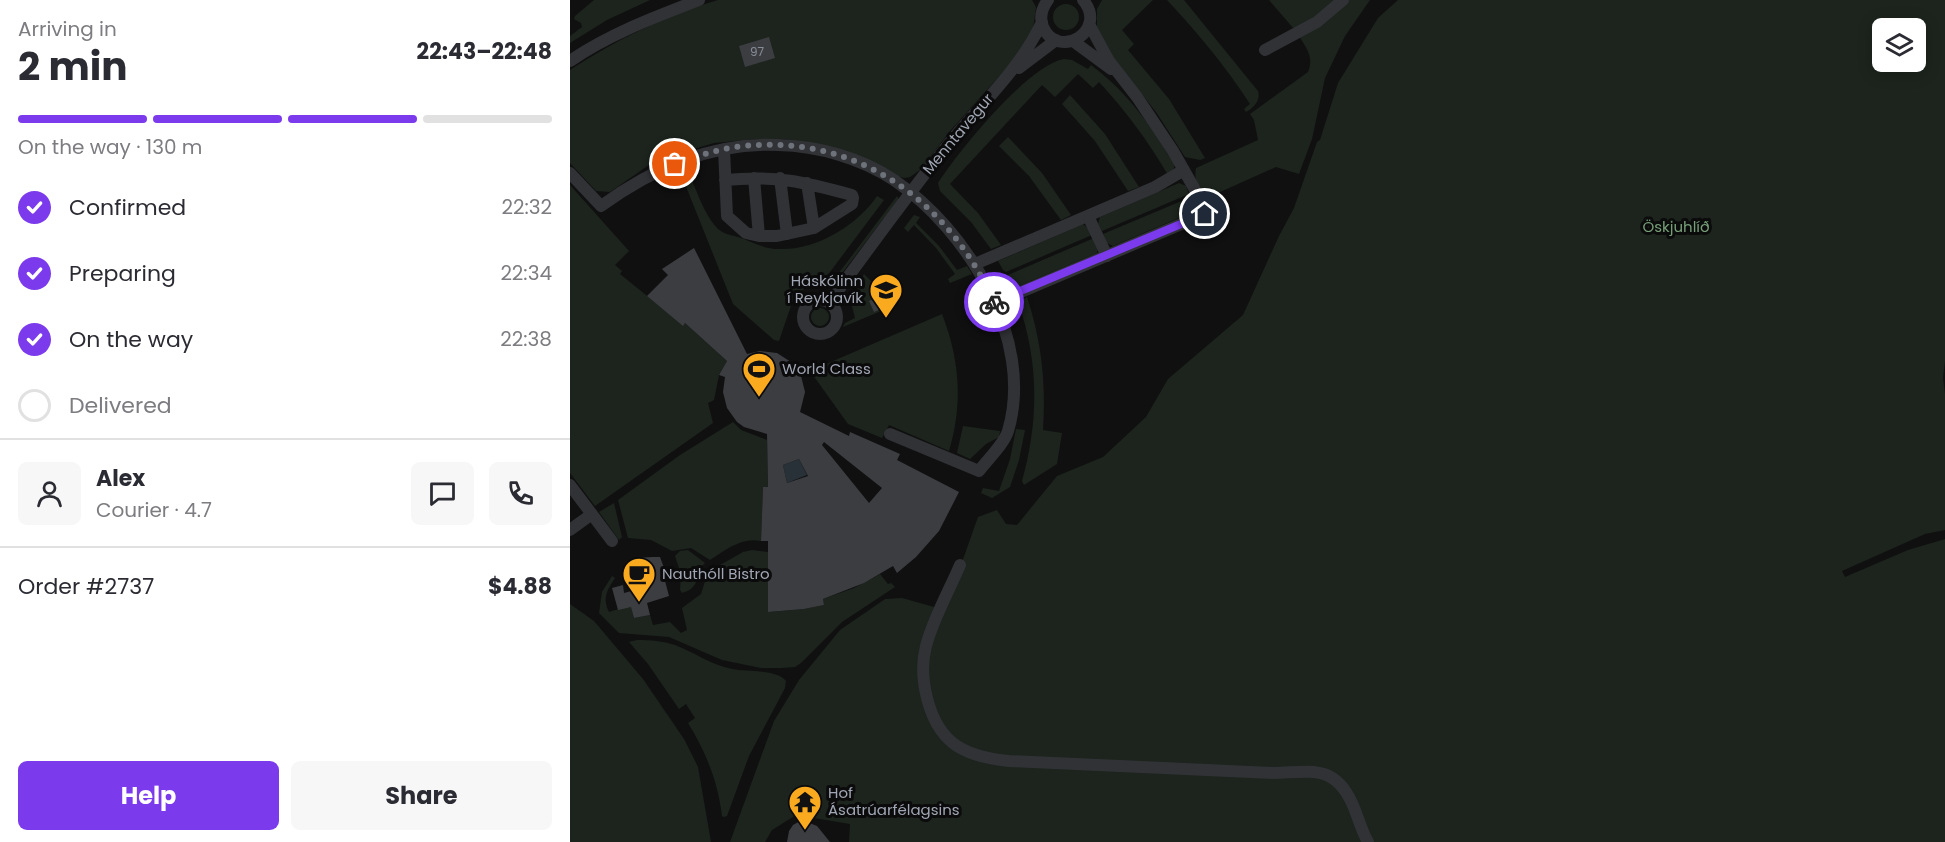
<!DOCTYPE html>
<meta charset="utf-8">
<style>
body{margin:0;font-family:Poppins,sans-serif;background:#f7f7f7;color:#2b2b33;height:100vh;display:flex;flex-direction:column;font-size:22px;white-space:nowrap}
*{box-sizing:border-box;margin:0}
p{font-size:20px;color:#7c7c81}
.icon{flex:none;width:33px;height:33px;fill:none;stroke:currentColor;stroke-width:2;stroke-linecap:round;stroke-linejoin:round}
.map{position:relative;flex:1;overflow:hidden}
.details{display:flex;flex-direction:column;background:#fff;width:570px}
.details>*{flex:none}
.fabs{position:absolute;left:1302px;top:18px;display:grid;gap:12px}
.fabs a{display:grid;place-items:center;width:54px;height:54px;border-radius:9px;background:#fff;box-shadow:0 3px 15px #0003;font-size:30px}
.pin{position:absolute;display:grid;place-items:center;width:51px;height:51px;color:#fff;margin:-26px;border:3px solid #fff;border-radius:50%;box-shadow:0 2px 6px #0007}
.courier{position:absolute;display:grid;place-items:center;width:60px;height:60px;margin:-30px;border:4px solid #7c3aed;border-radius:50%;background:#fff;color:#222;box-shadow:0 2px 8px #0007}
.summary em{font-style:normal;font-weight:700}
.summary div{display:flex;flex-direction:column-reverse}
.summary{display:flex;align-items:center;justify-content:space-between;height:102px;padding:0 18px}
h1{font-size:39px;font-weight:700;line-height:45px}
.bar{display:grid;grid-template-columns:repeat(4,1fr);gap:9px 6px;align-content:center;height:72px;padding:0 18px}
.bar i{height:8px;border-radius:4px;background:#e1e1e2}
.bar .selected{background:#7c3aed}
.bar p{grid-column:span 4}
.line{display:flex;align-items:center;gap:15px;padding:0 18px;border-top:2px solid #e1e1e2}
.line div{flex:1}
.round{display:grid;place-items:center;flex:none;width:63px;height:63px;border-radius:9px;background:#f7f7f7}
ol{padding:0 18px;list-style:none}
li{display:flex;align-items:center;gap:18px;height:66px}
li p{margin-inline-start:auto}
li .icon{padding:6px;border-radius:50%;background:#7c3aed;color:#fff;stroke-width:4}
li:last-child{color:#7c7c81}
li i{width:33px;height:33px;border:3px solid #e1e1e2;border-radius:50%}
.cta{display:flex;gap:12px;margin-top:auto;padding:12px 18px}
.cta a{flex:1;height:69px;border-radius:9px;background:#7c3aed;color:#fff;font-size:24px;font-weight:700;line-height:69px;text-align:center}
.cta a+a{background:#f7f7f7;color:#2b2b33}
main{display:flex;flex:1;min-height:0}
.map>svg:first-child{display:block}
.green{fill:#1c241d;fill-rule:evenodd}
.water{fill:#283137}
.building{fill:#3c3d41;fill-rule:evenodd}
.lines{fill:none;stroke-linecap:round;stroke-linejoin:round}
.minor{stroke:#313236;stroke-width:12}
.done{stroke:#6e727a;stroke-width:6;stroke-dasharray:0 10.8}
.route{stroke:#7c3aed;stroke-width:8}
.labels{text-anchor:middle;stroke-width:6;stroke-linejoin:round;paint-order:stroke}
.number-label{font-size:12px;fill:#878c96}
.street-label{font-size:15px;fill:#a0a6b3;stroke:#0b0b0c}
.park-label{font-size:15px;fill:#769f77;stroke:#0b0b0c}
.poi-label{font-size:15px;fill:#a0a6b3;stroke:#0b0b0c;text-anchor:start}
</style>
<main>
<section class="details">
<div class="summary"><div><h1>2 min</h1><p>Arriving in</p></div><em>22:43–22:48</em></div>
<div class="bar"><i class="selected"></i><i class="selected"></i><i class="selected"></i><i></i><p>On the way · 130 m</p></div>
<ol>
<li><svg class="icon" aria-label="check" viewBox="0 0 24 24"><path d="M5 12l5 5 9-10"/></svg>Confirmed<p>22:32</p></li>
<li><svg class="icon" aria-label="check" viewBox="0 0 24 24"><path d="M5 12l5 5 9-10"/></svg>Preparing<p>22:34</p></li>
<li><svg class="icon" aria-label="check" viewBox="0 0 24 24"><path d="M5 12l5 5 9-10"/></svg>On the way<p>22:38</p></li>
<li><i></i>Delivered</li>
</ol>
<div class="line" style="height:108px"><a class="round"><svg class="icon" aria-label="person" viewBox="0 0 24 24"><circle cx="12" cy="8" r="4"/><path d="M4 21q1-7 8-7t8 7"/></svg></a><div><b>Alex</b><p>Courier · 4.7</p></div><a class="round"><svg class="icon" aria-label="chat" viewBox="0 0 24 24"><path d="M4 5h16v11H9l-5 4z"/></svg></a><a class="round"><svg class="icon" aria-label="phone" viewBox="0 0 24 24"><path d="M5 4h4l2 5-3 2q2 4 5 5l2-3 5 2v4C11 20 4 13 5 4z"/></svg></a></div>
<div class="line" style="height:78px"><div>Order #2737</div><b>$4.88</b></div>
<div class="cta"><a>Help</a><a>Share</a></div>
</section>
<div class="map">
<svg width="1375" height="842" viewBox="0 0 1375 842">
<rect width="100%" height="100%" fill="#101011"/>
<path class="green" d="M24,0H80L37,20L0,43V36L12,27L11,23L4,19L5,16Z
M148,0H462L466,7L463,30L444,60L380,131L350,170L340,177L334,178L327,176L238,142L213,139H187L144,143L101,156L79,165L40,192L26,191L0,163V70C46,40 96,15 148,0Z
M532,0H583L552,30L564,44L558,50L599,99L635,158L630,160L615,157L586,112L544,59L527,27V9Z
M597,0H614L688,91C691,100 684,108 676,112L674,109L680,104C656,67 628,33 597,0Z
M699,0H767L745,19L724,29Z
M777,0H800L775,36L755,78L742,139L729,174L706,167L639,197C627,191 624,181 626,168L688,140L684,120L680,114L738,72C744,57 737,49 729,36Z
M828,0H1375V361L1373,378L1375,394V530L1355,534L1272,571L1275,577L1338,550L1375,539V842H279L280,824L226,815L202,830L195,842H160L204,721L229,680L270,630L315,599L332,598L375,610L408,517L427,510L436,524L447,525L487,476L533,457L576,417L598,379L673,315L709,236L724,208L747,142L750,140L768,83L808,18ZM1312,28H1346V62H1312Z
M483 17a13 13 0 1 1 26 0a13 13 0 1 1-26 0Z
M494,59L502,60L518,69L521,65C556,91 582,126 604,164V170L598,175C578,141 556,111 529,82L523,88L508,74L485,97L472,85L380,184L408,213L431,245L421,249L401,222L370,191L368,183C388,152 458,65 494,59Z
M500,95L535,134L569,187L558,191L525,141L492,104Z
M438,137L472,173L501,215L491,220L459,176L429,146Z
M120,176C128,194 135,216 148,229C155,235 166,236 174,239C186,244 196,249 209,249C245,251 288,225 307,196L314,200L254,280L235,288L224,297L209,341L204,340L163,304L113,179Z
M609,183L616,186L619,194L532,231L528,224L530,217Z
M0,185L59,251L45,265L52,271L50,274L113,325L115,323L157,361L149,375L144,400L138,403L143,423L25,506L0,473Z
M327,196L329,200L319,218H314L263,285L262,282Z
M621,197L625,205L623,212L543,246L537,243L533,234Z
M344,215L350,217L346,223L369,246L387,270L397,266L402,274L380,283L378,279L385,274L366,248L344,225L338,232L334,228Z
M513,224L518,228L522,235L436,272L433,270L428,261Z
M524,238L528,248L527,253L442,289L437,279L438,275Z
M294,274L310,290L323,306L273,327L275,323L285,318L282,306L286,304L283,298L277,301Z
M457,297C472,343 476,383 473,430L492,433L487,464L454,485L452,481C469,420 469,361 448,302Z
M241 317a9 9 0 1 1 18 0a9 9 0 1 1-18 0Z
M372,314C390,360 393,404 379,451L319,425L312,438L278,424L240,371Z
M163,422L171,430L197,440L198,487L193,488L191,541C172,537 155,550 140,560L121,548L102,551L81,540L58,538L48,500L110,455Z
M393,426L430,431L429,437L416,444L400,459L387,453Z
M446,429L455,430L449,460L440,487L422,498L411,493L413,488L429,491L440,459Z
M44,503L52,537L49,540L29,512Z
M118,550L135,563C123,574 133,587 112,593L110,590L111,574L105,556L110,551Z
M182,550L198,552L199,612L234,609L254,605L253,599L284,588L310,574L318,584L321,583L325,587L272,622L231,663L225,667L212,668H191L152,660L99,637L49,633L29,613L32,592L42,576L45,578C37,590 32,598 39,612L61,605L64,618L80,615L83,625L100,622L111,633L117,630L112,608L131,594L137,575L143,569L173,552Z
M0,604L24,621L73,679L114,739L128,767L141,842H0Z
M67,640C80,640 93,641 105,645C124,652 141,665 162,669C176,672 207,669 216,681L215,688L179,756L157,816L154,817L152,816C148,782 136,752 118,723L125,718L116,704L109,709L78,664L59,642Z"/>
<path class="water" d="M229,459L237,475L217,483L213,465Z"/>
<path class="building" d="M199,37L205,58L175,67L169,46Z
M124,248L177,354L190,351L207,353L221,362L227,368L231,376L235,392L230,412L279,436L280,432L330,454L327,460L389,492L369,531L346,557L327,573L323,566L294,583L253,599L254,605L234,609L198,612V541H191L193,487H198L197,434L174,427L167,422L157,408L153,392L155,377L149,375L157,361L115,323L113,326L77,296L98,275L92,269ZM254,442L312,488L299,503L252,445ZM229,459L238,476L217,483L213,465Z
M314,294L317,306L304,312L299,301Z
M82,557H90L97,576L94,577L99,596L77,603L80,615L64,618L61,607L48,610L42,588L53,585L54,593L79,586L68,558Z
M232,820L247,826L260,842H217L219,831L223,825Z"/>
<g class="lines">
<path class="minor" d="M478,0C472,8 469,17 473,27C488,61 539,31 513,0
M503,41L541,69
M695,50L747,22L773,0
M0,61C39,34 85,17 129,0
M449,68L486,40
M154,149L157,216L176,233L189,236H207L244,228L282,204L283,198L282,195C234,182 206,175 155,180
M0,173L31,206C82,169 143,142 208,145C248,146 291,158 324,180C398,230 465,340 438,431C434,444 418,459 409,471L320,434
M184,178L189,236
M210,178L217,234
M237,183L244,228
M518,216L537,256
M405,264L585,187L614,170
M233 317a17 17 0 1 1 34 0a17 17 0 1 1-34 0Z
M259,303C299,248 338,194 380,142C412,103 450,69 472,22
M425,303L635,214L624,188L603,151L567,97L539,61L519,24
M0,485L42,541
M0,530L22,514
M390,565C379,591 363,619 356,646C348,677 358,727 387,746C403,756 421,759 439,761L704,773C741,772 764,764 782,803C788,816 791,830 798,842"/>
</g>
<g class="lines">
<path class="done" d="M105,164C125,157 145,150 166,147C282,131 378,199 424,302"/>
<path class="route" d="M424,302L635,214"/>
</g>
<defs>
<g id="university-pin" transform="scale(1.725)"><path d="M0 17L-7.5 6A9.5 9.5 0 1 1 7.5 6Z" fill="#faaa1f" stroke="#0b0b0c"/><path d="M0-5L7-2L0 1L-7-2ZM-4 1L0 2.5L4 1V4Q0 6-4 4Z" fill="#111"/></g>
<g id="stadium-pin" transform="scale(1.725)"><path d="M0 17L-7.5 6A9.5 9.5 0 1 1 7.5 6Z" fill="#faaa1f" stroke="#0b0b0c"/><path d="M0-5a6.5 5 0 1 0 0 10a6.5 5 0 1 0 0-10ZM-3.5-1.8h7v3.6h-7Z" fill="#111"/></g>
<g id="cafe-pin" transform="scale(1.725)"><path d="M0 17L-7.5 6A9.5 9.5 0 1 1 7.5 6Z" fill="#faaa1f" stroke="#0b0b0c"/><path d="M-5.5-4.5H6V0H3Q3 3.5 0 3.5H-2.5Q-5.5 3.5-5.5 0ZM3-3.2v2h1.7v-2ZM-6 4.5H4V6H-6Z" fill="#111"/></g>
<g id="temple-pin" transform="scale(1.725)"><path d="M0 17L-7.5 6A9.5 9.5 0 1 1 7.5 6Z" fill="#faaa1f" stroke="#0b0b0c"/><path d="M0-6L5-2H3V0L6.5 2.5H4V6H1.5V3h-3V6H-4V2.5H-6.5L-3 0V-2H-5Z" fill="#111"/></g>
</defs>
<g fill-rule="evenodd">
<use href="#university-pin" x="316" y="290"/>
<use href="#stadium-pin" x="189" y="369"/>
<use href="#cafe-pin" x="69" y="574"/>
<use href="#temple-pin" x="235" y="802"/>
</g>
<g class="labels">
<g class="number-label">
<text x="187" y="56">97</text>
</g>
<g class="street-label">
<text transform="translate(388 134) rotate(-50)" y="5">Menntavegur</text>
</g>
<g class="park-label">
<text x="1106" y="232">Öskjuhlíð</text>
</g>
<g class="poi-label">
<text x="293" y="286" text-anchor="end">Háskólinn<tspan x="293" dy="17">í Reykjavík</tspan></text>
<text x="212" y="374">World Class</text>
<text x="92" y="579">Nauthóll Bistro</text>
<text x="258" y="798">Hof<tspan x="258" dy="17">Ásatrúarfélagsins</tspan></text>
</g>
</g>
</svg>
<div class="fabs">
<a><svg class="icon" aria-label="layers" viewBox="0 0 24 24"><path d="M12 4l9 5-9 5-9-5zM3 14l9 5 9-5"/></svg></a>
</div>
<div class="pin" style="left:105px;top:164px;background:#ea580c"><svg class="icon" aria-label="bag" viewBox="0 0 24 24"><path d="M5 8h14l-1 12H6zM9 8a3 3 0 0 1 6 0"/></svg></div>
<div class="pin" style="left:635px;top:214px;background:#1f2937"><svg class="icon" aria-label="home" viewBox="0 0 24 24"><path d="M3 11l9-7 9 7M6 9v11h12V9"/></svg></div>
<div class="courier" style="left:424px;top:302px"><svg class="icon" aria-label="bike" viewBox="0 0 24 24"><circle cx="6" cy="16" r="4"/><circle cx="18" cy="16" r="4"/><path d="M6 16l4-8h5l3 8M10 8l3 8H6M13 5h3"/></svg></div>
</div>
</main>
